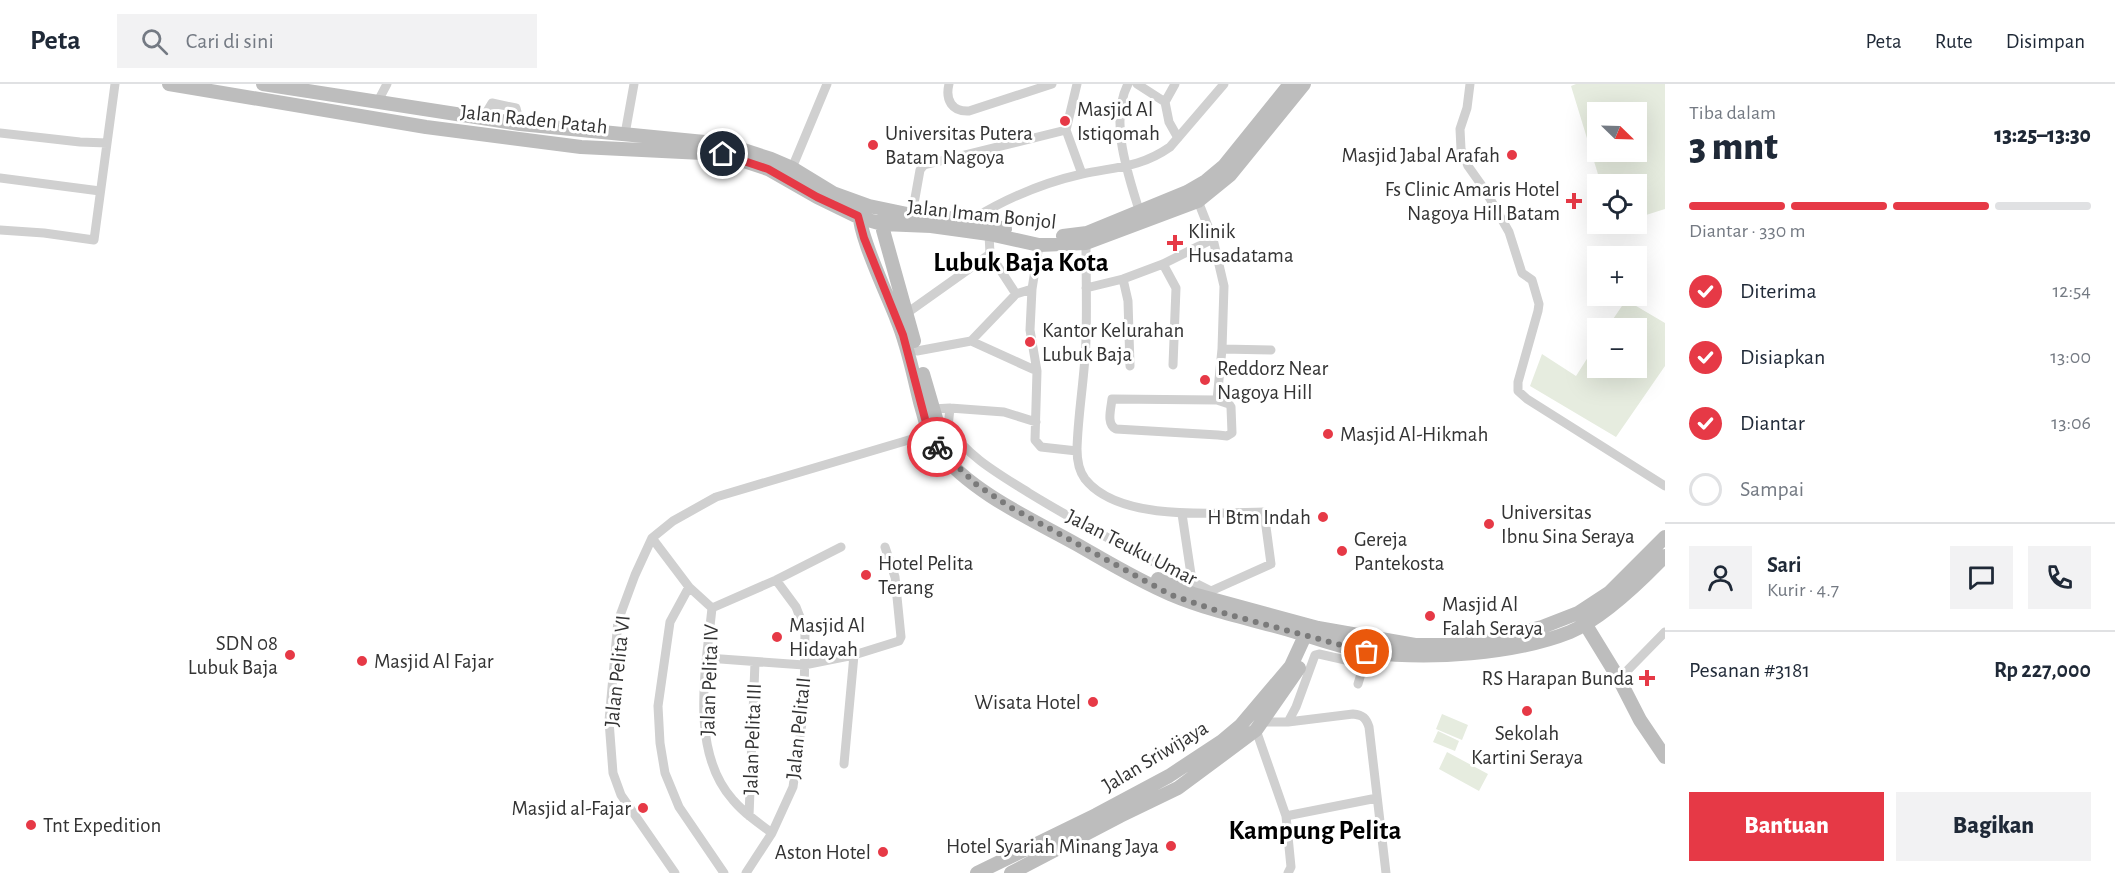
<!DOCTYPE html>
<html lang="id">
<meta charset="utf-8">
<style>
body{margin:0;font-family:"Alegreya Sans",sans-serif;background:#f2f2f3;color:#1f2937;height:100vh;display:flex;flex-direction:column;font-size:22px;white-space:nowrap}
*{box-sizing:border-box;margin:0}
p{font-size:20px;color:#747a83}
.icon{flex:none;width:33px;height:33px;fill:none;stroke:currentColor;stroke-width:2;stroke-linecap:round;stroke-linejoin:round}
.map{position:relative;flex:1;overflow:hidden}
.sheet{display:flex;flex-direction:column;background:#fff;width:450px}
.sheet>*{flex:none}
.needle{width:39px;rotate:113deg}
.tools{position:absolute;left:1587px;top:18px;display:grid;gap:12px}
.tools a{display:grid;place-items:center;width:60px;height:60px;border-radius:0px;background:#fff;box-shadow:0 6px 24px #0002;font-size:30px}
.pin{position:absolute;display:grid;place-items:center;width:51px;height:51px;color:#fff;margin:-26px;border:3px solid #fff;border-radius:50%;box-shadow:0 2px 6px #0007}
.courier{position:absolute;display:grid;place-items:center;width:60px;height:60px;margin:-30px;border:4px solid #e63946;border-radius:50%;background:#fff;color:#222;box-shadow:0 2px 8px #0007}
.overview em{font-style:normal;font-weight:800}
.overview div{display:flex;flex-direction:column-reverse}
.overview{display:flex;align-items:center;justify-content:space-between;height:102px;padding:0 24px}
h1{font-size:39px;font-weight:800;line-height:45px}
.bar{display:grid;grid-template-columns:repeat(4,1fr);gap:9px 6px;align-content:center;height:72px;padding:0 24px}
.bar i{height:8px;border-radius:4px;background:#e0e1e3}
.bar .active{background:#e63946}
.bar p{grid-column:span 4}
.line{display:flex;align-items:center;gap:15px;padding:0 24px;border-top:2px solid #e0e1e3}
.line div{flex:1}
.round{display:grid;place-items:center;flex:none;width:63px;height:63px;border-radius:0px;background:#f2f2f3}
ol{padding:0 24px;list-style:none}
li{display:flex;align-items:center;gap:18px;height:66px}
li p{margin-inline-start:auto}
li .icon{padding:6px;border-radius:50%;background:#e63946;color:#fff;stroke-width:4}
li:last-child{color:#747a83}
li i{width:33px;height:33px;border:3px solid #e0e1e3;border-radius:50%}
.button{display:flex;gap:12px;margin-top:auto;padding:12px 24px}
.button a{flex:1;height:69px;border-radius:0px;background:#e63946;color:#fff;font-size:24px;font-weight:800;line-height:69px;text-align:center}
.button a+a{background:#f2f2f3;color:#1f2937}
header{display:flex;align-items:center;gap:36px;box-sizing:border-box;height:84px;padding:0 30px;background:#fff;border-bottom:2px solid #e0e1e3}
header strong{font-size:28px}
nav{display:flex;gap:33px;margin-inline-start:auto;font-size:21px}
.search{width:420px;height:54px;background:#f2f2f3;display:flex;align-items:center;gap:15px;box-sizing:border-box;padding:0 21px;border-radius:0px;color:#747a83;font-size:22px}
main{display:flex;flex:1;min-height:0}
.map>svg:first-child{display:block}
.park{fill:#e6ecdf;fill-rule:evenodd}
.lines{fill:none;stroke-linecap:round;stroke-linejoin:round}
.minor{stroke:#d0d0d0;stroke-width:9}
.secondary{stroke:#bdbdbd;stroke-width:14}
.done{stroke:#7a7a7a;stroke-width:6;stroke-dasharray:0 10.8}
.route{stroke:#e63946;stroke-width:8}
.poi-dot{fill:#e63946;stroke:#fff;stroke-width:2}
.labels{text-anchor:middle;stroke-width:6;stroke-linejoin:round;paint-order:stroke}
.poi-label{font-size:21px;fill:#333;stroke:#fff;text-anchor:start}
.street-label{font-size:21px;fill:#333;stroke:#fff}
.district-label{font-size:27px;font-weight:bold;fill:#000;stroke:#fff}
</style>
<header>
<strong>Peta</strong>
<div class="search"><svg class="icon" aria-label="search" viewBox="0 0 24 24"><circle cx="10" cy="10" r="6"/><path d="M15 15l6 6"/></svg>Cari di sini</div>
<nav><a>Peta</a><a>Rute</a><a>Disimpan</a></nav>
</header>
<main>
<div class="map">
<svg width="1665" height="789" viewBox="0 0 1665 789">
<rect width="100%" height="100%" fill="#fff"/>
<path class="park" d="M1576,0H1665V125L1646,131L1636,100H1601L1571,2ZM1636,28V68H1598V28Z
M1626,216L1665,239V282L1616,353L1530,302L1542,270L1576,292L1597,259L1598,284H1636V244H1607Z
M1442,630L1468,641L1462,656L1436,645Z
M1438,647L1459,657L1455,667L1433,658Z
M1447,668L1488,690L1479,707L1439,685Z"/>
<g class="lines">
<path class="minor" d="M949,0C945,16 952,28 969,27L1052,0
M1077,0L1066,46L1082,90
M1128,0C1109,37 1128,90 1139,126
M1137,0L1165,18
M1175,0L1165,18L1169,38L1178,54
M1470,0L1467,24L1460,45L1461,65L1468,82L1485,106L1509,148L1522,189L1532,196L1539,220L1538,227L1518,298V307L1527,315L1665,402
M378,17L387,0
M483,34L492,19L516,24L520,40
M0,49L80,58L107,59
M625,50L634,0
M792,84L827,0
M0,94L100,107
M1198,117L1213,155L1224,202L1222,265L1217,316
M912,131L920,86L924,81L1066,46
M971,136C1005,115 1042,99 1082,90C1115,83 1140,84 1170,63L1224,0
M0,146L44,149L94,156L115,0
M989,150L990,170L1016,210
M1086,159C1086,191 1087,223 1086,255C1085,292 1078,328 1077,365C1077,374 1079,387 1085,395C1119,438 1214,429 1264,428L1271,480L1211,507L1206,512
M1039,161L1032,205L1030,246L1037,287L1035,356L1041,363L1077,367
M1163,180L1176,204L1173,281
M1123,195L1128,217L1130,282
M1086,204L1123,195L1163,180L1213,155
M907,229L990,170
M971,257L1037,287
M1222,265L1271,266
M917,267L971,257L1016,210L1032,205
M1112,315L1217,316L1229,320L1231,323L1232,349L1227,352L1218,351L1116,345C1106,340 1111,325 1112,315Z
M950,324L948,343C968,373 999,390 1029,409C1088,445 1149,476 1211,507
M932,325L950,324L1004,328L1036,338
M1182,430L1192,497
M652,454L689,503L712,524
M689,503L670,538L658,622L660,659L665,689L679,723L724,789
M712,524C706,584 689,667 733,716C744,729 758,739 772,749
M712,524L776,496L841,463
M707,574L804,581L854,571L899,557L901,553L895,493L885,463
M1619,595L1665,548
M1358,600L1365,576
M1263,638H1288L1353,630C1363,631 1366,634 1369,643L1386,789
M1288,638L1296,623L1315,571L1319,570L1363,580
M1256,646L1286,732L1291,783L1288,789
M844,680L854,571
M749,732L755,578
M1286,732L1377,714
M675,789L621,711L613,689L609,637L618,537L635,491L652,454L673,437L716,413L929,350
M746,789L772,749L793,703L804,624L805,546L796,523L776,496"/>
<path class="secondary" d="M169,0L426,43L581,63L723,70L768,85L817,113L858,133L882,140L931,142L989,150L1039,161L1086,159L1198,117L1230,91L1304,0
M263,0L520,40L725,60L771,75L792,84L833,109L869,122L912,131L971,136L1005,145
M860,126C855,144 889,214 897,236C908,262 913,290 920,318C925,335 928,353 939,367C971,408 1031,435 1076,460C1106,477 1137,496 1170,510C1205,525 1245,534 1282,544C1311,552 1340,564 1369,568C1428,576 1515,570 1570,548C1603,534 1640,498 1665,472
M883,134V146L914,257
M1063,152L1087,149L1187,108L1206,97L1224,82L1290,0
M923,290L942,355L951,367
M1158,495L1193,510L1318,544L1415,561H1450L1486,558L1542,543L1578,529L1610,508L1665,453
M1581,533L1619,595L1640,636L1665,673
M977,789L1096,731L1169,692L1222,657L1241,641L1291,582L1309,543
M1011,789L1120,732L1178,704L1256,646L1299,584"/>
</g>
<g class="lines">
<path class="done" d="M937,363L977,401L1010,423L1171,511L1230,531L1367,568"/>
<path class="route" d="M723,70L768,85L817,113L858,132L864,154L903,251L929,350L937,363"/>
</g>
<g class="poi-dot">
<circle cx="1065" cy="37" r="6"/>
<circle cx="873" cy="61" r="6"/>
<circle cx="1512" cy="71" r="6"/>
<path d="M1571 108h6v6h6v6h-6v6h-6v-6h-6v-6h6z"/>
<path d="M1172 150h6v6h6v6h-6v6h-6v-6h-6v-6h6z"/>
<circle cx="1030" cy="258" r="6"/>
<circle cx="1205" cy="296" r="6"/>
<circle cx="1328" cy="350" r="6"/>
<circle cx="1323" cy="433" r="6"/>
<circle cx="1489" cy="440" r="6"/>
<circle cx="1342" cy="467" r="6"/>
<circle cx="866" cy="491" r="6"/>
<circle cx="1430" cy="532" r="6"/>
<circle cx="777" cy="553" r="6"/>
<circle cx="290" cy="571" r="6"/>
<circle cx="362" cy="577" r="6"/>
<path d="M1644 585h6v6h6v6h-6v6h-6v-6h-6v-6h6z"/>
<circle cx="1093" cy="618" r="6"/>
<circle cx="1527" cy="627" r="6"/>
<circle cx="643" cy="724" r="6"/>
<circle cx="31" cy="741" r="6"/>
<circle cx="1171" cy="762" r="6"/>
<circle cx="883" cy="768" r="6"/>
</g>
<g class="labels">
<g class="poi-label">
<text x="1077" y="32">Masjid Al<tspan x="1077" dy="24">Istiqomah</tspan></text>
<text x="885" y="56">Universitas Putera<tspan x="885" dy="24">Batam Nagoya</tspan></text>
<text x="1500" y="78" text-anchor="end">Masjid Jabal Arafah</text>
<text x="1560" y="112" text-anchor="end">Fs Clinic Amaris Hotel<tspan x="1560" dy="24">Nagoya Hill Batam</tspan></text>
<text x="1188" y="154">Klinik<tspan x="1188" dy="24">Husadatama</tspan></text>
<text x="1042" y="253">Kantor Kelurahan<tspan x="1042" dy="24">Lubuk Baja</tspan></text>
<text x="1217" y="291">Reddorz Near<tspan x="1217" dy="24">Nagoya Hill</tspan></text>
<text x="1340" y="357">Masjid Al-Hikmah</text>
<text x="1501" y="435">Universitas<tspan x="1501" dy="24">Ibnu Sina Seraya</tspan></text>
<text x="1311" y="440" text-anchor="end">H Btm Indah</text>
<text x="1354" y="462">Gereja<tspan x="1354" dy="24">Pantekosta</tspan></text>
<text x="878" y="486">Hotel Pelita<tspan x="878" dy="24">Terang</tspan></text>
<text x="1442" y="527">Masjid Al<tspan x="1442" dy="24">Falah Seraya</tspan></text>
<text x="789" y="548">Masjid Al<tspan x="789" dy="24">Hidayah</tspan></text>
<text x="278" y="566" text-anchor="end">SDN 08<tspan x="278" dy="24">Lubuk Baja</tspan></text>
<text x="374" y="584">Masjid Al Fajar</text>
<text x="1634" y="601" text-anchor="end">RS Harapan Bunda</text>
<text x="1081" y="625" text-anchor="end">Wisata Hotel</text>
<text x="1527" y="656" text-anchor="middle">Sekolah<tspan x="1527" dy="24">Kartini Seraya</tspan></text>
<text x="631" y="731" text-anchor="end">Masjid al-Fajar</text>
<text x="43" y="748">Tnt Expedition</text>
<text x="1159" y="769" text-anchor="end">Hotel Syariah Minang Jaya</text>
<text x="871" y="775" text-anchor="end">Aston Hotel</text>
</g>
<g class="street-label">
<text transform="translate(534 35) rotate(6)" y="7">Jalan Raden Patah</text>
<text transform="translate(982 130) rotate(6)" y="7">Jalan Imam Bonjol</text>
<text transform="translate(1132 463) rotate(27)" y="7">Jalan Teuku Umar</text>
<text transform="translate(617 587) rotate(-84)" y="7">Jalan Pelita VI</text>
<text transform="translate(709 596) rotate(-88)" y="7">Jalan Pelita IV</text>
<text transform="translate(798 644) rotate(-84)" y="7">Jalan PelitaII</text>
<text transform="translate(752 655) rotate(-88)" y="7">Jalan Pelita III</text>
<text transform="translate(1155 672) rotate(-31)" y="7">Jalan Sriwijaya</text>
</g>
<g class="district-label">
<text x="1021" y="187">Lubuk Baja Kota</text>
<text x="1315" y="755">Kampung Pelita</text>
</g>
</g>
</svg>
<div class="tools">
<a><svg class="needle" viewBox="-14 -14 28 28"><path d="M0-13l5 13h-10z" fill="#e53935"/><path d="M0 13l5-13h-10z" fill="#747a83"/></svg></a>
<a><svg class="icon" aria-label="locate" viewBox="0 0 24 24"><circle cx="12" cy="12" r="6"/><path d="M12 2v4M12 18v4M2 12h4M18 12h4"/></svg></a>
<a>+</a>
<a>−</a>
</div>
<div class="pin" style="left:1367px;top:568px;background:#ea580c"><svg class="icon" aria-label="bag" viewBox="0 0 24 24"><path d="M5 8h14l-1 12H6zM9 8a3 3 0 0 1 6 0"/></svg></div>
<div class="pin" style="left:723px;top:70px;background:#1f2937"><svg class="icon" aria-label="home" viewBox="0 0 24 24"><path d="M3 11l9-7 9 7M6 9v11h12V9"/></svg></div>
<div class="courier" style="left:937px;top:363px"><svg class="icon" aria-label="bike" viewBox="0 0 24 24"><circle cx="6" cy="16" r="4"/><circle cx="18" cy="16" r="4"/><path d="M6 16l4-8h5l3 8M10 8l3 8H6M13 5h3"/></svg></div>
</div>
<section class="sheet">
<div class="overview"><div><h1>3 mnt</h1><p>Tiba dalam</p></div><em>13:25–13:30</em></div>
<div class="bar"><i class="active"></i><i class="active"></i><i class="active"></i><i></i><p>Diantar · 330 m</p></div>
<ol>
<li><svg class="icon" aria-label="check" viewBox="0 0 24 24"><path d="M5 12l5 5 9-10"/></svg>Diterima<p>12:54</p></li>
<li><svg class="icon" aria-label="check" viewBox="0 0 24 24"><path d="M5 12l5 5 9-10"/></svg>Disiapkan<p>13:00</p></li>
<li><svg class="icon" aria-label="check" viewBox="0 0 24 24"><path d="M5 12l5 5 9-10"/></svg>Diantar<p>13:06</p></li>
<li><i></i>Sampai</li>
</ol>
<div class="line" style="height:108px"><a class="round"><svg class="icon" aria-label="person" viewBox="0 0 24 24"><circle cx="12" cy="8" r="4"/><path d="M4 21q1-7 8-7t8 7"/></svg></a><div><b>Sari</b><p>Kurir · 4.7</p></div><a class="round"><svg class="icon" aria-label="chat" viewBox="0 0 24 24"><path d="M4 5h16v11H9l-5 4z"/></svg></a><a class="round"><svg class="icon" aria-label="phone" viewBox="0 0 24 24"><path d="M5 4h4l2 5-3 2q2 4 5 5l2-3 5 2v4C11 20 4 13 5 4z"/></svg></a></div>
<div class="line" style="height:78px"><div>Pesanan #3181</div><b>Rp 227,000</b></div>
<div class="button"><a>Bantuan</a><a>Bagikan</a></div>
</section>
</main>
